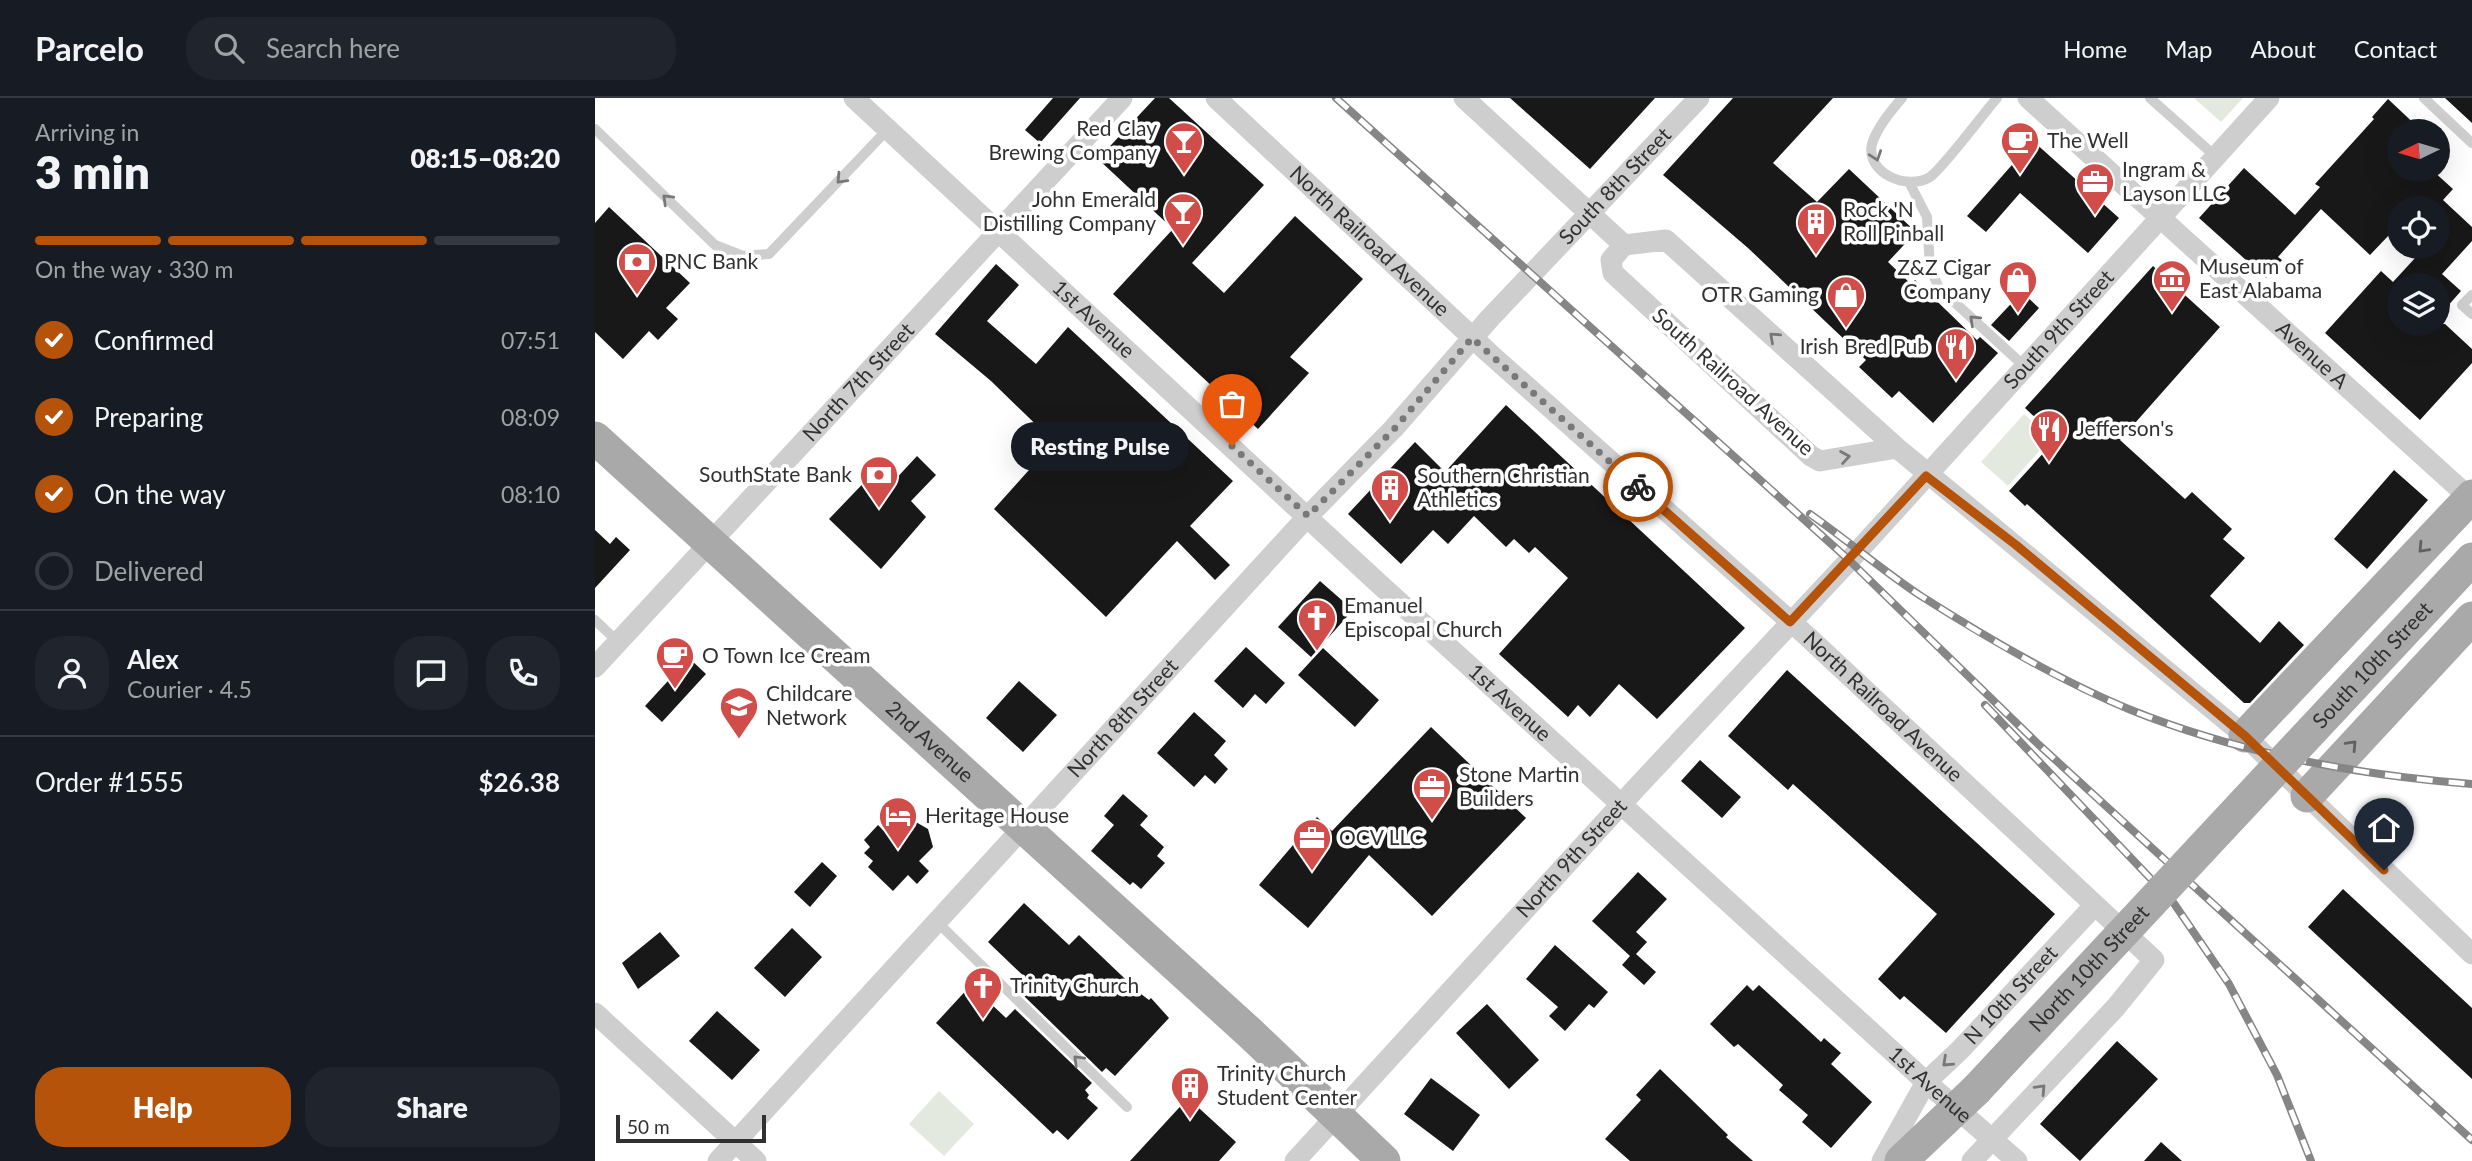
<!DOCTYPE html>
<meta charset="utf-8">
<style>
body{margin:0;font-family:Lato,sans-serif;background:#20242c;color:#f1f3f6;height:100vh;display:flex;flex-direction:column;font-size:26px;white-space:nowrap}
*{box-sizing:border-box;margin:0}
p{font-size:23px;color:#9ea1a6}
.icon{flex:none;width:38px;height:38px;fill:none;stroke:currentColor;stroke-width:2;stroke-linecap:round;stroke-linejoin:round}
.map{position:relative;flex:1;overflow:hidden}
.details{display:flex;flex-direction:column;background:#171b24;width:595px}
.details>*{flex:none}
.needle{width:46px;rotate:265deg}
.controls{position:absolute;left:1792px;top:21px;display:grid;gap:14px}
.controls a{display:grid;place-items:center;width:63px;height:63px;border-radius:50%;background:#171b24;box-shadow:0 7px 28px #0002;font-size:35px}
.scale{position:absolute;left:21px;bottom:18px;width:150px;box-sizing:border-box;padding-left:7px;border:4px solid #313131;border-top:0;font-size:19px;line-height:24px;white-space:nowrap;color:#313131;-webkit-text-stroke:5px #fff;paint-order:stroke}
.pin{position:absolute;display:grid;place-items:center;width:60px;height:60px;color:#fff;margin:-72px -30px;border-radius:50% 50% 50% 0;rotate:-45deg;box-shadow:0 0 7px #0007}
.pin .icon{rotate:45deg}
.courier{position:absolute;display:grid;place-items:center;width:70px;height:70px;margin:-35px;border:5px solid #b45309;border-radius:50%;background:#fff;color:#222;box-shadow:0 2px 9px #0007}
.bubble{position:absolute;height:49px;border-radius:24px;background:#171b24;box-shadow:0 7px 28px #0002;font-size:23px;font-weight:800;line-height:49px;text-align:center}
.headline em{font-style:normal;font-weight:800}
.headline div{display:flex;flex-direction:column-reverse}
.headline{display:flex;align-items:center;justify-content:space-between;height:119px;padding:0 35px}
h1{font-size:46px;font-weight:800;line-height:52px}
.bar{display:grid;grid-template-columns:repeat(4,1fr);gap:10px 7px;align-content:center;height:84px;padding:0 35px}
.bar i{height:9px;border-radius:5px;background:#363941}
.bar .current{background:#b45309}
.bar p{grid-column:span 4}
.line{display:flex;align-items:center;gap:18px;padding:0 35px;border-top:2px solid #363941}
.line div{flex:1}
.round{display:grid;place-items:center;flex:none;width:74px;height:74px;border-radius:28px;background:#20242c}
ol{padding:0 35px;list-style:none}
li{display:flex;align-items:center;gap:21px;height:77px}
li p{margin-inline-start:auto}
li .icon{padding:7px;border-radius:50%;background:#b45309;color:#fff;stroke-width:4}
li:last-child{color:#9ea1a6}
li i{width:38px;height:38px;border:4px solid #363941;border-radius:50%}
.primary-button{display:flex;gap:14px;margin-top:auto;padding:14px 35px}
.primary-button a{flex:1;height:80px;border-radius:28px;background:#b45309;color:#fff;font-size:28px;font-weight:800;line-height:80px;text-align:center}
.primary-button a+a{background:#20242c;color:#f1f3f6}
header{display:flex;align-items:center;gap:42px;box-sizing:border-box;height:98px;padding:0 35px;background:#171b24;border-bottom:2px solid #363941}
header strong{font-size:33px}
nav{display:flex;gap:38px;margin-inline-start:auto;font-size:24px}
.search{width:490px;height:63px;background:#20242c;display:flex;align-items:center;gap:18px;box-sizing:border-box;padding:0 24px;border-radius:28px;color:#9ea1a6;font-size:26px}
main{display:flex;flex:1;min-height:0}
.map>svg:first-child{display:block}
.green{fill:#e3e9de}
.building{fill:#181818}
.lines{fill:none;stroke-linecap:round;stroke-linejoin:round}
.lane{stroke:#cecece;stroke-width:10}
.street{stroke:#cecece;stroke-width:21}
.primary{stroke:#a9a9a9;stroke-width:33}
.rail-casing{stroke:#868686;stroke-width:8}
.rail{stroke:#fff;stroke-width:5;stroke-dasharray:16;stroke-linecap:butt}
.primary-bridge{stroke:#a9a9a9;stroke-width:33}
.oneway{stroke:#787878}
.oneway2{stroke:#616161}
.done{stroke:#797979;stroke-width:7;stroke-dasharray:0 12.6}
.route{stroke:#b45309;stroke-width:9}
.labels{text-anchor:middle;stroke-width:7;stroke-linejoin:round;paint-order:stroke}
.poi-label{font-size:21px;fill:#313131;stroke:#fff;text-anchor:start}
.street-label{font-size:21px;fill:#313131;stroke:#fff}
</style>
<header>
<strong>Parcelo</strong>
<div class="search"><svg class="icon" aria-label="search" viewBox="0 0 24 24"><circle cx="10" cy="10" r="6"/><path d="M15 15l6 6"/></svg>Search here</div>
<nav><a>Home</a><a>Map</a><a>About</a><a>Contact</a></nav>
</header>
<main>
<section class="details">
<div class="headline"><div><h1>3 min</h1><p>Arriving in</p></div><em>08:15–08:20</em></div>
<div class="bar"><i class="current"></i><i class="current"></i><i class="current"></i><i></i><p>On the way · 330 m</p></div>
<ol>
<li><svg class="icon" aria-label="check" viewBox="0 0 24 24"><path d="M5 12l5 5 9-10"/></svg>Confirmed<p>07:51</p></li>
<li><svg class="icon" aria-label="check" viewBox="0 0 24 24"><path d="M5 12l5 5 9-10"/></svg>Preparing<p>08:09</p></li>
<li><svg class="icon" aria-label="check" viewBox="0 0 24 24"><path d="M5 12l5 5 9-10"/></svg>On the way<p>08:10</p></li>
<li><i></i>Delivered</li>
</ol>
<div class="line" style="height:126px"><a class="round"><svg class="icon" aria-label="person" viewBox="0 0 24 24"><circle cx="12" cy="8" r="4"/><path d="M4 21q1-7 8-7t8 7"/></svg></a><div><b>Alex</b><p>Courier · 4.5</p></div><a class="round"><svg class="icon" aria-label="chat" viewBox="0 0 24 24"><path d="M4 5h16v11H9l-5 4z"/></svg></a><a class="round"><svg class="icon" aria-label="phone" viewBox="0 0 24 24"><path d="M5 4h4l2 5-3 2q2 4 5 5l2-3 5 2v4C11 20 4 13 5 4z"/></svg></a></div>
<div class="line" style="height:91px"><div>Order #1555</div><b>$26.38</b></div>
<div class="primary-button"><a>Help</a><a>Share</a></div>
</section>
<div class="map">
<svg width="1877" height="1063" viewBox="0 0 1877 1063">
<rect width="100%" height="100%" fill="#fff"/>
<path class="green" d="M1599,0H1648L1626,24Z
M1429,316L1456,340L1413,388L1386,364Z
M344,993L379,1026L349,1058L314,1026Z"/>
<path class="building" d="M458,0H485L445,45L430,32Z
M560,0H574L669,87L597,165L629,195L700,118L768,181L695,259L714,275L663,331L518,196L578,131L503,61Z
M915,0H1060L995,71Z
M1138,0H1238L1178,65L1222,104L1254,71L1321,134L1293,164L1316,186L1320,182L1382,242L1385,239L1403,255L1338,325L1304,293L1297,300L1264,269L1271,262L1153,150L1068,77Z
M1850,0H1877V25Z
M1793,1L1827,33H1804V72H1837L1858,91L1848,102L1877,129V143L1847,176L1866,193L1843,219V187H1802L1804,190V226H1850L1877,251V265L1825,322L1730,235L1786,173L1798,184L1821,159L1809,149H1843V108L1804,110V144L1795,136L1775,157L1726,111L1683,159L1687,162L1671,180L1604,120L1649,70L1700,117L1725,89L1720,86L1779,21L1777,19Z
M1438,43L1524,120L1493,155L1425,95L1391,134L1372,118Z
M14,109L95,185L71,210L83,221L63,242L54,233L28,261L0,234V125Z
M401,166L424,187L392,223L441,266L473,229L638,383L595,428L635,467L620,482L582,443L511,519L399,411L459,344L396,283L340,236Z
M1558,168L1625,229L1525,342L1590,401L1597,394L1637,431L1628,441L1650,460L1615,498L1665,545L1684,523L1709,547L1655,605H1649L1432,406L1430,408L1414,393L1462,340L1430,310Z
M1427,194L1444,210L1414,243L1396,227Z
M911,307L1150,530L1062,621L1024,586L995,619L983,607L973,619L904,556L973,480L940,449L934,455L919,441L911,449L879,418L853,446L838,432L806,466L753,416L820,344L850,374Z
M322,358L341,377L316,403L331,419L286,471L234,421L281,372L297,385Z
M1799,372L1833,402L1772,471L1739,441Z
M0,432L15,446L21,439L35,452L0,490Z
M725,483L758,512L716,559L683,529Z
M651,549L690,585L671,606L660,596L648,610L619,583Z
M728,550L784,602L760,629L703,577Z
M94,560L111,576L67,624L50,608Z
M1192,572L1460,816L1351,935L1309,898L1305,902L1283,881L1342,816L1198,686L1193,692L1133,638Z
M424,583L462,617L428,654L391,620Z
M599,614L631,643L619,657L633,671L620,686L610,677L599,689L562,655Z
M836,629L931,720L837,818L774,757L713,830L664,787L722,719L737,733Z
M1105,662L1146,699L1127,720L1086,683Z
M528,696L553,718L545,727L569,749L562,758L570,765L546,791L538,784L535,787L496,753L519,727L509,718Z
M307,716L333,731L338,749L324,763L334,773L322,786L313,777L298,793L273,769L278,763L269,755L275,749L269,742L283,727L290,734Z
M227,764L242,778L215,809L199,794Z
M1043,774L1072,801L1041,834L1052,844L1041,856L1061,874L1049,887L1027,867L1035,858L997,823Z
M1748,791L1877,910V981L1713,829Z
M429,805L474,847L484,837L546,896L554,902L556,900L574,920L520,978L511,970L507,974L430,899L428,895L437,886L393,844Z
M197,830L227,859L190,899L159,870Z
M65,834L85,858L43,891L27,865Z
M960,847L1013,894L999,910L994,906L970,933L954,918L963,909L931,881Z
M376,887L411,920L420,911L497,985L490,992L494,997L492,1000L503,1010L473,1042L462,1032L458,1036L341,925Z
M1152,887L1158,893L1164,887L1226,944L1229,940L1246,955L1236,966L1277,1004L1236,1050L1207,1024L1213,1017L1184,992L1188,987L1143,946L1139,949L1115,926Z
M892,906L944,962L914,991L861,935Z
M122,913L165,952L137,982L94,943Z
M1522,943L1563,981L1485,1063L1445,1026Z
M1065,971L1133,1037L1131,1039L1158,1063H1035L1010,1041L1046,1002L1041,997Z
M836,980L885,1017L858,1053L809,1016Z
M593,1000L641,1044L624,1063H535Z
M1566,1044L1587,1063H1549Z"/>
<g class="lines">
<path class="lane" d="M1307,0C1296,13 1282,29 1277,46C1270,75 1313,93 1335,79C1349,69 1388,16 1402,0
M1555,0L1620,58
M1829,0L1877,45
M0,31L120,147L148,158L174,156L293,31
M1314,84L1332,119L1335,170L1344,190L1429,268
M1877,197L1867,207L1877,216
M0,522L23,544
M342,824L532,1009"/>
<g class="street">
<path id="s1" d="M259,0L781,483L1331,984L1422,1063"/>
<path id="s2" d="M621,0L894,255L1213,539L1559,862L1521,909L1377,1063"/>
<path d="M869,0L1029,147"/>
<path id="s3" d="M1433,0L1877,402"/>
<path d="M1302,350L1225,363L1216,358L1018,175L1016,162L1029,147L1071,142L1302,350L1650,638L1877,856"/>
<path id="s4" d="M0,569L527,0"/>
<path d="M0,915L161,1063"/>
<path id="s5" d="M123,1063L713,418L799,330L895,220L1104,0"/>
<path id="s6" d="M700,1063L1043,688L1265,451L1674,0"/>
<path id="s7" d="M1287,1063L1331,984L1365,952L1499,808"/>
</g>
<g class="primary">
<path id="s8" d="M0,340L655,935L789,1063"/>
<path d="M1650,638L1877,398"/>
<path d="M1712,698L1877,520"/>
<path d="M1306,1063L1381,992"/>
</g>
<g class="rail-casing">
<path id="rail" d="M741,0L1254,462L1443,646L1877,1042
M1215,416C1252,442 1288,473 1326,498C1392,540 1463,582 1536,612C1643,655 1762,677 1877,686
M1390,607L1578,804L1634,886L1682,977L1716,1063"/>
</g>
<use href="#rail" class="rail"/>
<path class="primary-bridge" id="s9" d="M1381,992L1877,461"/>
</g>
<defs><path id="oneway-chevron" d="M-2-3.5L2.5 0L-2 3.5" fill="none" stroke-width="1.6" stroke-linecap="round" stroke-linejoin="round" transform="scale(1.75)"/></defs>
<g class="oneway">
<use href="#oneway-chevron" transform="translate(1281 58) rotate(71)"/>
<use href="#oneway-chevron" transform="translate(246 81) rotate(133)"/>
<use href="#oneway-chevron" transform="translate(72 101) rotate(-136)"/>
<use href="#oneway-chevron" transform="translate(1379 222) rotate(-137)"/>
<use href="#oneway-chevron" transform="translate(1179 239) rotate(-138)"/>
<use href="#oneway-chevron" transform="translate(1250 359) rotate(-9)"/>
<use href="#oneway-chevron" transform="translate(483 962) rotate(-136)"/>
<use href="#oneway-chevron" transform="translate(1352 964) rotate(137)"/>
<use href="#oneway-chevron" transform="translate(1446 991) rotate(-47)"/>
</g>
<g class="oneway2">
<use href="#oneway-chevron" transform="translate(1828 450) rotate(133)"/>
<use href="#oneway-chevron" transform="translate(1757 647) rotate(-47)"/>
</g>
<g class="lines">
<path class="done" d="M637,348L713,418L800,330L877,240L1043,389"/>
<path class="route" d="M1043,389L1195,524L1331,378L1421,447L1650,638L1789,772"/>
</g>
<defs>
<g id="bar-pin" transform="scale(2.0125)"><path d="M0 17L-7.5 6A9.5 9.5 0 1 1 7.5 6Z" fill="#d14d4a" stroke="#fff"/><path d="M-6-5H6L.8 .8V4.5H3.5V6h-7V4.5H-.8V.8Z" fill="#fff"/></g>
<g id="cafe-pin" transform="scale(2.0125)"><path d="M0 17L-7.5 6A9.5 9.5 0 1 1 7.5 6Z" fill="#d14d4a" stroke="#fff"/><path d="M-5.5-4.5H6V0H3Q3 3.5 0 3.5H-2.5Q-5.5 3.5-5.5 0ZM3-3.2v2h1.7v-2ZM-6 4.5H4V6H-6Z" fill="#fff"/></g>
<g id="office-pin" transform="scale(2.0125)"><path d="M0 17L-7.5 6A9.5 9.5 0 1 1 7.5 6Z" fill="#d14d4a" stroke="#fff"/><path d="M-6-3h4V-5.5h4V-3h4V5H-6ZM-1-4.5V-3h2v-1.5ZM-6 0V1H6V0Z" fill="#fff"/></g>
<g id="building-pin" transform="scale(2.0125)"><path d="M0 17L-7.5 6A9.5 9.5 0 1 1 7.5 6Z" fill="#d14d4a" stroke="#fff"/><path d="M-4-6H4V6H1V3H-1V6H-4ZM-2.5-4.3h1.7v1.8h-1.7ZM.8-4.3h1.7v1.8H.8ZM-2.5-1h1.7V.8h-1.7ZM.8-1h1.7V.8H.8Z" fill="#fff"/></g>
<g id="bank-pin" transform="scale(2.0125)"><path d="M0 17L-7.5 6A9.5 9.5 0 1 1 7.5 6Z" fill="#d14d4a" stroke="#fff"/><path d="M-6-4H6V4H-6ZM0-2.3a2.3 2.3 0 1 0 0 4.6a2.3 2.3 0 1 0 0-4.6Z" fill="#fff"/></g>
<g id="museum-pin" transform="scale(2.0125)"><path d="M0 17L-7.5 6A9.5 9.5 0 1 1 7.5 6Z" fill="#d14d4a" stroke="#fff"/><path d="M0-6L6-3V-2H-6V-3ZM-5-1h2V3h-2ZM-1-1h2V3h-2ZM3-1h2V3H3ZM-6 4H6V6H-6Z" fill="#fff"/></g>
<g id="shop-pin" transform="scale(2.0125)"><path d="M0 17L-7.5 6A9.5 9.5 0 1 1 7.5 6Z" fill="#d14d4a" stroke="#fff"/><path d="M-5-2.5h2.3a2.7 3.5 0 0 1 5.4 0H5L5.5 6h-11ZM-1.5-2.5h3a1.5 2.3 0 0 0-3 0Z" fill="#fff"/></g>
<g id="restaurant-pin" transform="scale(2.0125)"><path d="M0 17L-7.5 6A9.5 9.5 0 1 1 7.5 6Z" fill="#d14d4a" stroke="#fff"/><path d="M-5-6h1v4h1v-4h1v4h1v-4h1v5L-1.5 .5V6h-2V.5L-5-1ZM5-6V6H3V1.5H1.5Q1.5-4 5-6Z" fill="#fff"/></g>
<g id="church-pin" transform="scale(2.0125)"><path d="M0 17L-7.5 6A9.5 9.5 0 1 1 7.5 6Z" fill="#d14d4a" stroke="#fff"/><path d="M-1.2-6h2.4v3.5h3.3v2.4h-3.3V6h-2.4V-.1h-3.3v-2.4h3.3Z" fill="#fff"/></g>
<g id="school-pin" transform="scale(2.0125)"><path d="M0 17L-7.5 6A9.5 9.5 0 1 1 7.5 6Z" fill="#d14d4a" stroke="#fff"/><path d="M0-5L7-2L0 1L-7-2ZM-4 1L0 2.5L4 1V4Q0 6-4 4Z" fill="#fff"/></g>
<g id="hotel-pin" transform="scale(2.0125)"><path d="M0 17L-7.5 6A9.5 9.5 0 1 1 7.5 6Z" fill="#d14d4a" stroke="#fff"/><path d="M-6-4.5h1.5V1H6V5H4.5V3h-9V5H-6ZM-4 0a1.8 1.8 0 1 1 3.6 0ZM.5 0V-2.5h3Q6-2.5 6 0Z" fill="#fff"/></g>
</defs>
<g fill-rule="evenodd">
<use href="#bar-pin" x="589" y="43"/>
<use href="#cafe-pin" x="1425" y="43"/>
<use href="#office-pin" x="1500" y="84"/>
<use href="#bar-pin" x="588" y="114"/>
<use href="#building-pin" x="1221" y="124"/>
<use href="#bank-pin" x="42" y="164"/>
<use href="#museum-pin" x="1577" y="181"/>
<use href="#shop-pin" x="1423" y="182"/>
<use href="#shop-pin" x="1251" y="197"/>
<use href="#restaurant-pin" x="1361" y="249"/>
<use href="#restaurant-pin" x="1454" y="331"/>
<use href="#bank-pin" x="284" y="377"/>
<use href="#building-pin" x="795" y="390"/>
<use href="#church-pin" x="722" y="520"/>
<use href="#cafe-pin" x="80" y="558"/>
<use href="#school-pin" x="144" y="608"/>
<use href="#office-pin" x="837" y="689"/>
<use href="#hotel-pin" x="303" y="718"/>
<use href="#office-pin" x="717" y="740"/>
<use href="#church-pin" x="388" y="888"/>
<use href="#building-pin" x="595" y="988"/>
</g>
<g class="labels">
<g class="poi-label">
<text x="562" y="38" text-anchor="end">Red Clay<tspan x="562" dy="24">Brewing Company</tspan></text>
<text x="1452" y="50">The Well</text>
<text x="1527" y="79">Ingram &amp;<tspan x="1527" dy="24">Layson LLC</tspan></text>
<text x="561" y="109" text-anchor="end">John Emerald<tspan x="561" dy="24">Distilling Company</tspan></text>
<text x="1248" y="119">Rock 'N<tspan x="1248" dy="24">Roll Pinball</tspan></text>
<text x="69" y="171">PNC Bank</text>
<text x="1604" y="176">Museum of<tspan x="1604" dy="24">East Alabama</tspan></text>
<text x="1396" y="177" text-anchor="end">Z&amp;Z Cigar<tspan x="1396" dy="24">Company</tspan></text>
<text x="1224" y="204" text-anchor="end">OTR Gaming</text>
<text x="1334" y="256" text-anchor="end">Irish Bred Pub</text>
<text x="1481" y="338">Jefferson's</text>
<text x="257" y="384" text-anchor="end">SouthState Bank</text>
<text x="822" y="385">Southern Christian<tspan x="822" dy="24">Athletics</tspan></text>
<text x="749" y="515">Emanuel<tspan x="749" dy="24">Episcopal Church</tspan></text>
<text x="107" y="565">O Town Ice Cream</text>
<text x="171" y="603">Childcare<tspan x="171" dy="24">Network</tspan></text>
<text x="864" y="684">Stone Martin<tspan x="864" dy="24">Builders</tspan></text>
<text x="330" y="725">Heritage House</text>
<text x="744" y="747">OCV LLC</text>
<text x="415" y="895">Trinity Church</text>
<text x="622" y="983">Trinity Church<tspan x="622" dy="24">Student Center</tspan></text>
</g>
<g class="street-label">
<text dy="7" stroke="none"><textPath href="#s5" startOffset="1325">South 8th Street</textPath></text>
<text dy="7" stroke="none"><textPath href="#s2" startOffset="210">North Railroad Avenue</textPath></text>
<text dy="7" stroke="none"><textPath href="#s1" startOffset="326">1st Avenue</textPath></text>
<text dy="7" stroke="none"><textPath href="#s6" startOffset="1129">South 9th Street</textPath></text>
<text dy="7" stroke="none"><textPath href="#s3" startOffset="383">Avenue A</textPath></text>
<text dy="7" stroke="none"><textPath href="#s4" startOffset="388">North 7th Street</textPath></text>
<text transform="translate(1138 284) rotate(42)" y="7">South Railroad Avenue</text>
<text dy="7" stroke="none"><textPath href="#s9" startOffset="581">South 10th Street</textPath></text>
<text dy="7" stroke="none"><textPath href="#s1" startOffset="892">1st Avenue</textPath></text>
<text dy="7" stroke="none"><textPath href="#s2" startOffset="903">North Railroad Avenue</textPath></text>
<text dy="7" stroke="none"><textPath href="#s5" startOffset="600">North 8th Street</textPath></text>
<text dy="7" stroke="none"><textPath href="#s8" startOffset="452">2nd Avenue</textPath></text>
<text dy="7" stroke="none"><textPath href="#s6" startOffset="410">North 9th Street</textPath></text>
<text dy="7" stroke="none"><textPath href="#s9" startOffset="166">North 10th Street</textPath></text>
<text dy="7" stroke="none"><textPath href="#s7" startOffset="212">N 10th Street</textPath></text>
<text dy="7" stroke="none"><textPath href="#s1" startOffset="1460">1st Avenue</textPath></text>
</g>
</g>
</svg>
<div class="controls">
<a><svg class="needle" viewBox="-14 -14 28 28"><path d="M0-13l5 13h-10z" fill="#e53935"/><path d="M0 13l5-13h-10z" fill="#9ea1a6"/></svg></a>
<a><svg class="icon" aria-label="locate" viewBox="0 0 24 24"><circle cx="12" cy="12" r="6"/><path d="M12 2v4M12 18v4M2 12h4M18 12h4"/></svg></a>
<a><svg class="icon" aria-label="layers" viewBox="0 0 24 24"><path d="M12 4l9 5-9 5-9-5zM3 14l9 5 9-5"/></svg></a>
</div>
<div class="scale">50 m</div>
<div class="pin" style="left:637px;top:348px;background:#ea580c"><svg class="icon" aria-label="bag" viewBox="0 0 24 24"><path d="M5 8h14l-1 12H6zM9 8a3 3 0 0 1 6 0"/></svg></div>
<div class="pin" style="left:1789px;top:772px;background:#1f2937"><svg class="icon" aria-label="home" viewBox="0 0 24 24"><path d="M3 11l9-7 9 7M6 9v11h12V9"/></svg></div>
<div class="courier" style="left:1043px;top:389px"><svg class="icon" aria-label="bike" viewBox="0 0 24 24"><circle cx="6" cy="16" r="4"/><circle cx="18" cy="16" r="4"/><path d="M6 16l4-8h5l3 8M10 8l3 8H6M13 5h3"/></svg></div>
<div class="bubble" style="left:416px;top:324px;width:178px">Resting Pulse</div>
</div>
</main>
